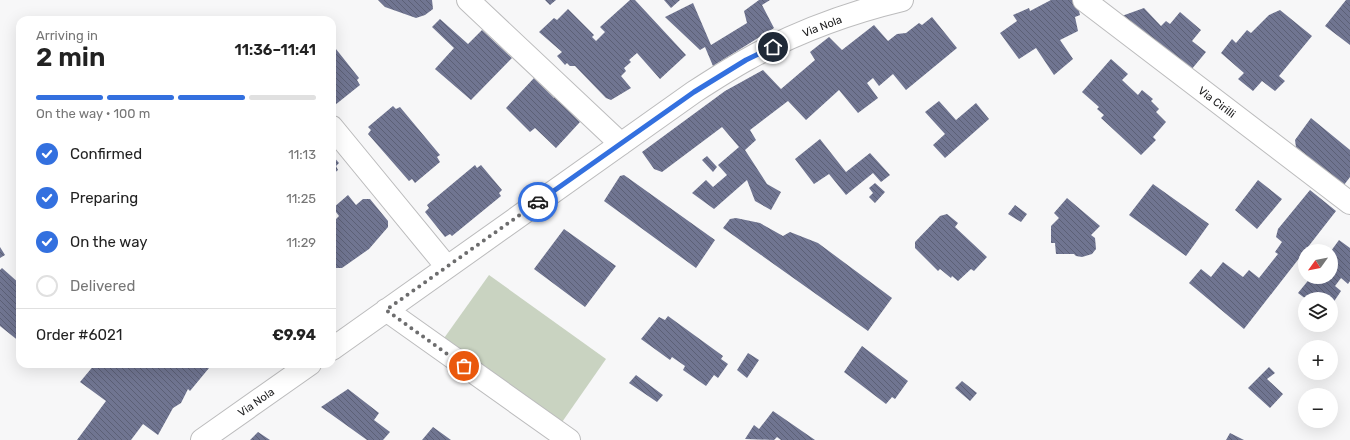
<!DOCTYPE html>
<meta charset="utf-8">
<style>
body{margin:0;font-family:Rubik,sans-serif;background:#f2f2f2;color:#222;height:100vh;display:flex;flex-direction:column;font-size:15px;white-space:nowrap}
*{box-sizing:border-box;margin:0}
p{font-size:13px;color:#767676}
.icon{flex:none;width:22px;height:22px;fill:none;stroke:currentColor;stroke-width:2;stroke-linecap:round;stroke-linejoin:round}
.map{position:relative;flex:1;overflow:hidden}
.details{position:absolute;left:16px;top:16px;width:320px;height:352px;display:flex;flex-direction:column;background:#fff;border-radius:12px;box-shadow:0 4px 16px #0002}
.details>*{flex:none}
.needle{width:26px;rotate:237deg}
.fabs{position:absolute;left:1298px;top:244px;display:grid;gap:8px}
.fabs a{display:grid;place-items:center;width:40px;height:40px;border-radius:50%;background:#fff;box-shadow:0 4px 16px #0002;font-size:20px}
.pin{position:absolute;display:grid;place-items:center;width:34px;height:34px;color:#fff;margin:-17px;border:2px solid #fff;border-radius:50%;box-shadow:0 1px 4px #0007}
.courier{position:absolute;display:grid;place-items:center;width:40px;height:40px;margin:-20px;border:3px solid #3370df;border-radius:50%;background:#fff;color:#222;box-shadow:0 1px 5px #0007}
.headline em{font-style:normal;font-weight:600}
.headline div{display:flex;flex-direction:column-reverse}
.headline{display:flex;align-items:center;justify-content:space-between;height:68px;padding:0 20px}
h1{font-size:26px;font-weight:600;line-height:30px}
.bar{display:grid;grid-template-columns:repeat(4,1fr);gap:6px 4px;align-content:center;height:48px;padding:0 20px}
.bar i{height:5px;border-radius:3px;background:#e0e0e0}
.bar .selected{background:#3370df}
.bar p{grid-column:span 4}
.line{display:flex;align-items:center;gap:10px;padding:0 20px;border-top:1px solid #e0e0e0}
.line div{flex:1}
ol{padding:0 20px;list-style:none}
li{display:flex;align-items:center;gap:12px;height:44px}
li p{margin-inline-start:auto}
li .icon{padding:4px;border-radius:50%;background:#3370df;color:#fff;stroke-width:4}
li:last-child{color:#767676}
li i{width:22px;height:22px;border:2px solid #e0e0e0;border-radius:50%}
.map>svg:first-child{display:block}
.pitch{fill:#c9d3c1}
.building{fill:url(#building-back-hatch)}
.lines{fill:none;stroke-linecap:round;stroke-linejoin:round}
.minor-casing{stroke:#bcbcbd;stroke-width:24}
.minor{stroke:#fff;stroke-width:22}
.done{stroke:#6d6d6e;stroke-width:4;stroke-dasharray:0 7.2}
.route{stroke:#3370df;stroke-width:5}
.labels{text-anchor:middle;stroke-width:3;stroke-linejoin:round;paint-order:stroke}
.street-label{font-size:11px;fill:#222223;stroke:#fff}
</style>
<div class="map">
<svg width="1350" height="440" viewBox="0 0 1350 440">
<defs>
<pattern id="building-back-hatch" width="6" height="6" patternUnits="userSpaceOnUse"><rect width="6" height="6" fill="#707591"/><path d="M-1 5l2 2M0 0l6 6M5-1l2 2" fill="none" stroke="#5c6076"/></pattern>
</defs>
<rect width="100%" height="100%" fill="#f7f7f8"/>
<path class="pitch" d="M489,275L606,359L560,425L442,341Z"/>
<path class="building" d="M378,0H432L433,9L425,15L416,18L385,7Z
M545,0H556L550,5Z
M630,0H635L686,55L660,79L637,53L629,60L631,62L624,68L626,71L621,76L631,88L611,100L606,98L575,66H570L567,63L565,65L557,56L562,52L539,32L554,18L557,20L568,9L594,35L592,37L596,41L605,32L600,27Z
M664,0H680L671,8Z
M759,0H770L762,5L774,28L713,66L705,47L700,50L665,17L693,3L711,45L747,23L744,11Z
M1051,0H1077L1084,7L1079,11L1080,15L1075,17L1078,31L1060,40L1073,59L1054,75L1036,48L1019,59L1000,33L1017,21L1013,15L1029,8L1030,11Z
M1346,0H1350V45L1325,26Z
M1144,8L1161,26L1166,21L1170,24L1180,12L1201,30L1192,41L1206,52L1191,70L1119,17Z
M1280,10L1312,36L1279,76L1285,81L1275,91L1262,81L1253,91L1238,79L1244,73L1221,53L1232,39L1236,43L1247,30L1251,33L1269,15Z
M932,17L957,48L906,90L893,74L879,86L873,78L867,83L878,98L858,113L839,90L806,120L788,101L750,130L756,140L745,150L767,184L781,192L771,210L755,201L747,180L714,209L692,193L706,180L713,187L727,175L718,165L739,147L722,127L662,172L654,169L642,152L725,91L763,70L781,89L815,60L810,52L829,37L842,50L874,25L888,41L897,34L906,33L919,23L922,25Z
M440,19L468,44L482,30L512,58L471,100L435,69L454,48L432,27Z
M332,44L359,78L357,80L360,85L335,105L332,103Z
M1111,59L1128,74L1122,80L1138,95L1142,90L1153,99L1151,101L1159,109L1156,112L1166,122L1153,137L1156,140L1141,155L1101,118L1104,115L1097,109L1099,107L1082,92Z
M534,78L554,98L556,94L563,101L562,104L580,122L556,148L535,128L530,132L506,108Z
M939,101L956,120L976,103L989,119L945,158L933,145L945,134L925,112Z
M393,106L396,109L400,107L440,155L437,157L440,162L415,183L412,179L409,181L368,134L371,130L368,127Z
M1311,118L1350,150V177L1344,185L1304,157L1305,154L1296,147L1295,140Z
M820,139L846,172L870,153L890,175L881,182L873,173L846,195L829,174L814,184L795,159Z
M332,155L339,163L336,166L338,170L332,175Z
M707,156L717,167L713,172L702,160Z
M475,165L477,168L481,165L502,190L499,193L501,196L452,236L450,234L445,237L425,212L429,208L427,205Z
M624,175L715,240L696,268L604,201L620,176Z
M1258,180L1282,199L1257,229L1235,210Z
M875,183L885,192L875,203L869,197L873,193L869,188Z
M1153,184L1209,224L1186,256L1129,215Z
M1310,190L1336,211L1244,329L1189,283L1201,269L1211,277L1223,262L1243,277L1249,270L1259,278L1278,254L1275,252L1282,242L1276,237L1278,229Z
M348,195L356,205L363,199H370L388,221V227L369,249L342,268H336L332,262V223L339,216L333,208Z
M1067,198L1100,226L1091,235L1095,238L1096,249L1092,254L1082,257L1076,256L1074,254H1056L1055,243H1051V226L1059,218L1054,213Z
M1015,205L1027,214L1021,222L1008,214Z
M947,214L958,223L955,227L987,257L974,271L971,269L958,281L952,276L951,278L940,269L938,271L915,248V242L940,216Z
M736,218L760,223L783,236L790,232L818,243L892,298L868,331L723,228L730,219Z
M564,229L616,266L585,307L534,269Z
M1339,240L1350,248V281L1348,284L1341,278L1335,286L1341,291L1331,306V299H1306L1298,293L1311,277H1331V251Z
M0,247L5,255L0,258Z
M2,268L20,284V342L0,326V270Z
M668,316L723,356L721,359L728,364L718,378L714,375L706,386L683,370L685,366L672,357L670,360L641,339L659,317L665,320Z
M862,346L908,381L895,399L892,397L886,404L844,372Z
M748,353L759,360L747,378L737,370Z
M95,364H207L209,368L190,391L188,389L181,403L173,408L158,435L143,424L131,440H77L106,401L80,382Z
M1269,367L1275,373L1267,379L1283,394L1270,408L1248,388Z
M636,375L663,395L657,402L629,383Z
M962,381L977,393L970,401L955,388Z
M348,389L379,413L374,420L390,432L383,440H367L321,407Z
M773,411L815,440H781L777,437L774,440L745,439L754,425L759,429Z
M433,427L451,440H422Z
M258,432L270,440H250Z
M1230,433L1244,440H1226Z"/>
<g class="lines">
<g class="minor-casing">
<path id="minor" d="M468,0L621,144
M1084,0L1350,203
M332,127L447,267
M386,310L569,440
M332,349L694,92C711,81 728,70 746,60C794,33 848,13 902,0
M202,440L310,364"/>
</g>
<use href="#minor" class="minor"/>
</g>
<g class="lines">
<path class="done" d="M464,366L386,310L538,202"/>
<path class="route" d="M538,202L694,92L746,60L773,47"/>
</g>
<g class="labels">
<g class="street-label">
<text transform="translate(822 26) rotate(-21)" y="4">Via Nola</text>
<text transform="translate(1217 102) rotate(37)" y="4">Via Cirilli</text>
<text transform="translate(256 402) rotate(-35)" y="4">Via Nola</text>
</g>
</g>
</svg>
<div class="fabs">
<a><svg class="needle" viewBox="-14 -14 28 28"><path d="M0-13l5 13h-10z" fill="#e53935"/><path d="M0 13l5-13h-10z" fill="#767676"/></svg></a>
<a><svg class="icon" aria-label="layers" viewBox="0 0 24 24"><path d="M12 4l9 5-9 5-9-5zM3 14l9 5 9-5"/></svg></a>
<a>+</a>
<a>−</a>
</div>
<div class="pin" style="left:464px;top:366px;background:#ea580c"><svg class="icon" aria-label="bag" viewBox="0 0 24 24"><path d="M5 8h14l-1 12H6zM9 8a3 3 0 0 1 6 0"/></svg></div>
<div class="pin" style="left:773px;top:47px;background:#1f2937"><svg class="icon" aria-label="home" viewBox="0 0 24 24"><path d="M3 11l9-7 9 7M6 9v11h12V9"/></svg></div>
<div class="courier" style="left:538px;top:202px"><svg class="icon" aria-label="car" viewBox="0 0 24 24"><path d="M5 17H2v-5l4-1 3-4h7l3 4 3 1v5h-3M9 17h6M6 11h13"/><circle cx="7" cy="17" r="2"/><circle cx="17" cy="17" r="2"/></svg></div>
<section class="details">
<div class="headline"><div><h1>2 min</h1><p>Arriving in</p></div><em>11:36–11:41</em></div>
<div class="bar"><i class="selected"></i><i class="selected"></i><i class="selected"></i><i></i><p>On the way · 100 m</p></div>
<ol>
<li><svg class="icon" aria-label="check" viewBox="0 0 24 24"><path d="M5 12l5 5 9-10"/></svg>Confirmed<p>11:13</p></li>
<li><svg class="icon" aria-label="check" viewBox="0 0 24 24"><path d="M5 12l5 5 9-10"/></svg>Preparing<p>11:25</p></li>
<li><svg class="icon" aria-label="check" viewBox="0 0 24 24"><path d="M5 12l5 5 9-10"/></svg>On the way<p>11:29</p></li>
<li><i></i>Delivered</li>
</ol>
<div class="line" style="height:52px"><div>Order #6021</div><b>€9.94</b></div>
</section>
</div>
